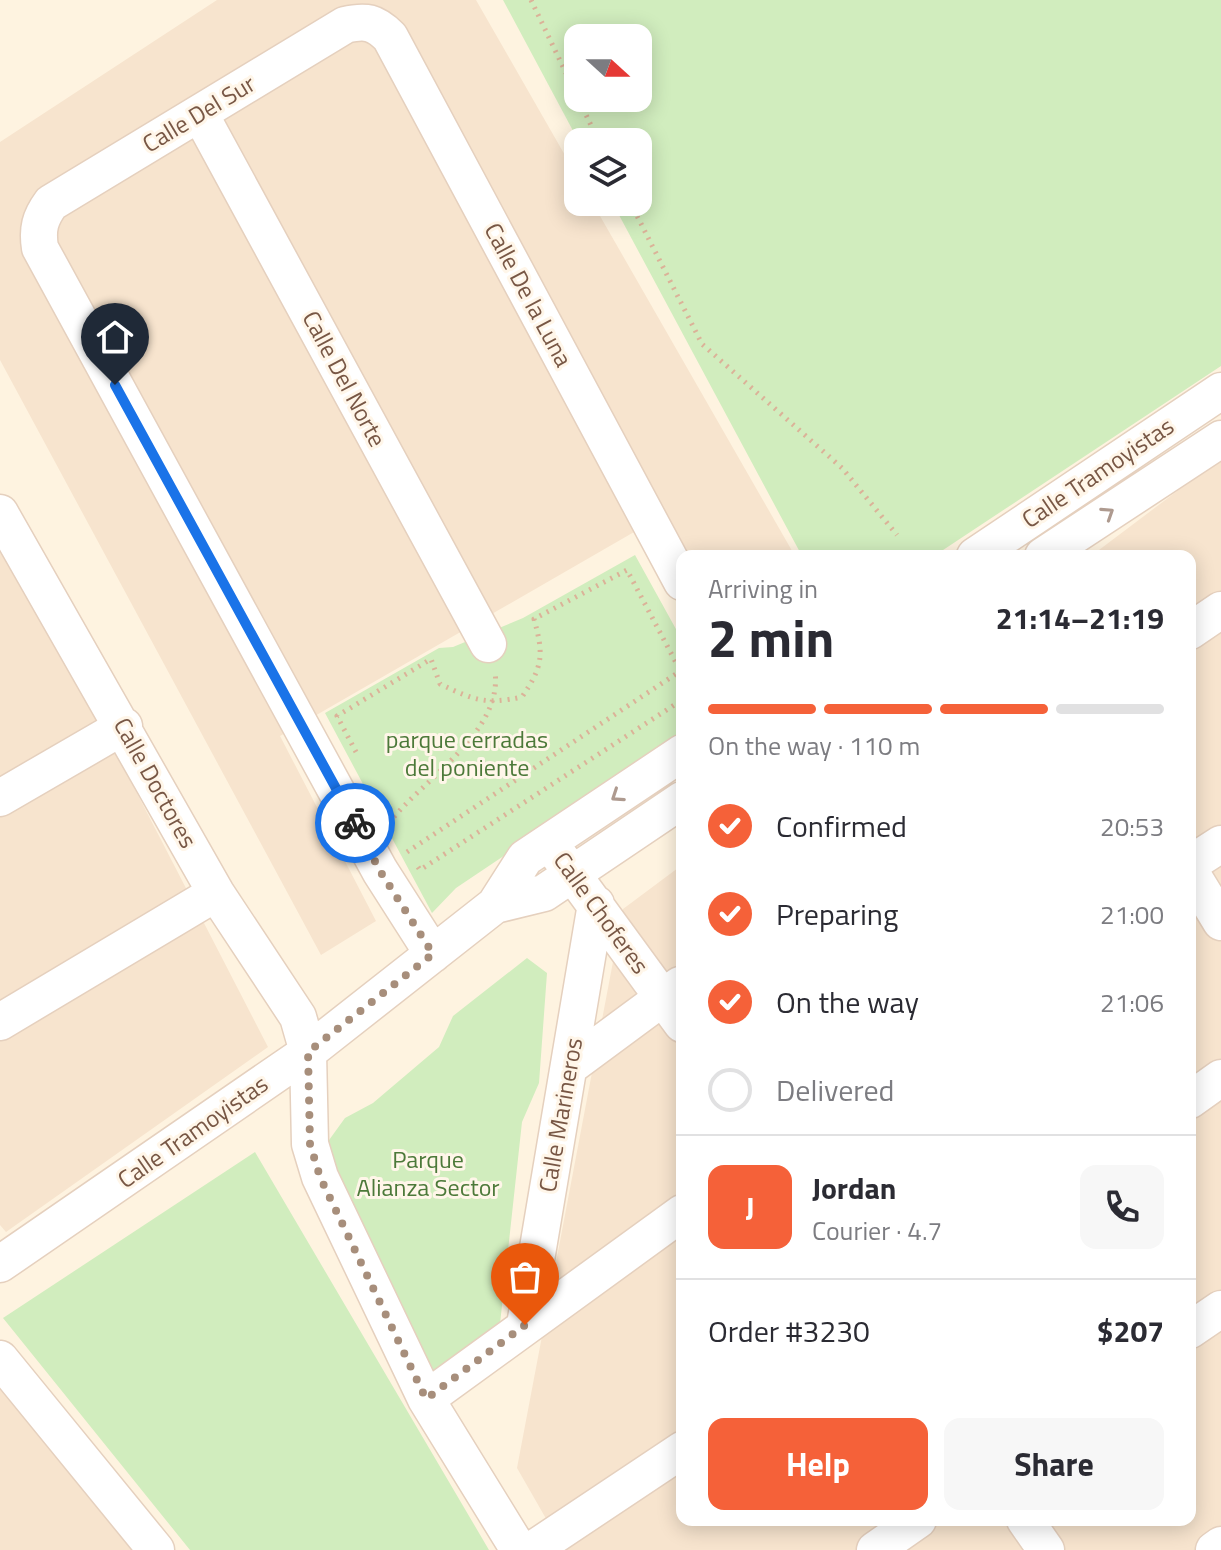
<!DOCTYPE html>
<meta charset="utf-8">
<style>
body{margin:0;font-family:"Titillium Web",sans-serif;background:#f7f7f7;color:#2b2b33;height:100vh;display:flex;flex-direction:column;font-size:30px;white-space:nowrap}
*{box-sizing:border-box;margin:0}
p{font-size:26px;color:#7c7c81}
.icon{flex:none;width:44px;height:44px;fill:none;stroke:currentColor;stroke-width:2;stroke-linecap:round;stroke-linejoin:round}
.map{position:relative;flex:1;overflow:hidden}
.drawer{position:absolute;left:676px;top:550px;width:520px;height:976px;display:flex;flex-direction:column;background:#fff;border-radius:16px;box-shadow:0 4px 20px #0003}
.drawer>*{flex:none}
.needle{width:52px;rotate:111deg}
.fabs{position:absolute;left:564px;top:24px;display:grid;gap:16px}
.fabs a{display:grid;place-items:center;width:88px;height:88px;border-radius:16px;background:#fff;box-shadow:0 4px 20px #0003;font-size:40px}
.pin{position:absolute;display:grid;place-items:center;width:68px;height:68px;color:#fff;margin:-82px -34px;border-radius:50% 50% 50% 0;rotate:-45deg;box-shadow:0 0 8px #0007}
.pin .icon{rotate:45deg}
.courier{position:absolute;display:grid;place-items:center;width:80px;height:80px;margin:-40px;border:6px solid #1a73e8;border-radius:50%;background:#fff;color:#222;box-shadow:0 2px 10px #0007}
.head em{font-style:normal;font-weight:700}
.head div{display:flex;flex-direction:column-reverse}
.head{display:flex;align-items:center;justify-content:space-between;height:136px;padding:0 32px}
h1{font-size:52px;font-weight:700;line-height:60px}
.bar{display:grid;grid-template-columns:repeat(4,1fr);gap:12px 8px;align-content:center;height:96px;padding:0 32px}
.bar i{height:10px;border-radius:6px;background:#e1e1e2}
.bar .on{background:#f56139}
.bar p{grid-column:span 4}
.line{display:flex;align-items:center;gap:20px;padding:0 32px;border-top:2px solid #e1e1e2}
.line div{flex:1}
.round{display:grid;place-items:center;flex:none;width:84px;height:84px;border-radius:16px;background:#f7f7f7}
ol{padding:0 32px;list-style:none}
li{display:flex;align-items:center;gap:24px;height:88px}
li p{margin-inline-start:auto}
li .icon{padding:8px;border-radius:50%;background:#f56139;color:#fff;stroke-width:4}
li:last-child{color:#7c7c81}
li i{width:44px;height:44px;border:4px solid #e1e1e2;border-radius:50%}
.button{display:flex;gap:16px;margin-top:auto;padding:16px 32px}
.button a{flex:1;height:92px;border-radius:16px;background:#f56139;color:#fff;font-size:32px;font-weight:700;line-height:92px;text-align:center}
.button a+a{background:#f7f7f7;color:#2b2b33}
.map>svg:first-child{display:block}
.residential{fill:#f7e4ce}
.green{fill:#d1edbe;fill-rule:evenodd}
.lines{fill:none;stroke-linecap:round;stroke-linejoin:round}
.minor-casing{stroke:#e5d0be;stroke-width:39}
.path{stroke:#dbb298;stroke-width:5;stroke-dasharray:2 6;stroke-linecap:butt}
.minor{stroke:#fff;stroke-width:36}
.oneway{stroke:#ae9a8f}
.done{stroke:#a78e7b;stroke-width:8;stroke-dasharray:0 14.4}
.route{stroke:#1a73e8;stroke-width:10}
.labels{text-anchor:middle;stroke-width:6;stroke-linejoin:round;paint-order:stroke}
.street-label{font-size:24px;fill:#785745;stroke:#fff6e9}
.park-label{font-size:24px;fill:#4c7939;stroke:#fff6e9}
</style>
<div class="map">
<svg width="1221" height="1550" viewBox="0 0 1221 1550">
<rect width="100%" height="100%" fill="#fef3e0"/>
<path class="residential" d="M217,0H476L578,178V202H592L795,556H682L641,528L280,736L376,921L321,955L0,360V142Z
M1221,458V1550H564L517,1468L623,909L682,865V1520H1190V556H1091Z
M0,528L268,1047L6,1232L0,1225Z
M0,1365L150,1550H0Z"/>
<path class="green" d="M503,0H1221V366L934,556H802L612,202H638V142H579ZM578,38H638V98H578Z
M635,555L682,640V736L456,888L432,913L325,713L439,648L453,647L523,618Z
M527,958L547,973L539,1083L522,1122L499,1333L431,1382L324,1147L345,1118L373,1103L439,1047L453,1016Z
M255,1152L489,1550H190L3,1318Z"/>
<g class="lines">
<g class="minor-casing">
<path id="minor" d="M200,114L488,644
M0,513L216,893L298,1017L308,1052L310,1144L320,1177L426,1399L519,1550
M975,556L1221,391
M1043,556L1221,439
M1190,631L1221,610
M0,798L124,726
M549,842L682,1024
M1190,864L1221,844
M1190,871L1221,922
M495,905L544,893L682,800
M433,954L380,871L40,248C37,229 40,218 51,203L345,25C366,20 375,22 390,37L682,582
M0,1022L216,893
M569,1067L680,985
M1190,1100L1221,1078
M0,1264L308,1052L495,905L525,858L682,753
M525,1325L596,904
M1190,1330L1221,1309
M0,1359L156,1550
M426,1399L682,1213
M1025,1520L1046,1550
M532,1550L682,1450
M875,1550L918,1520
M1214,1550L1221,1545"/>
</g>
<path class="path" d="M531,0L599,142
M630,202L702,344L842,468L897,535
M356,752L337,716L431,659L440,684C474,700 485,705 522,697C543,666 544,655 534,619L627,570L682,674
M389,823C422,780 503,732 495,672
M407,852L682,670
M418,867L420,870L682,700"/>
<use href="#minor" class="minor"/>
</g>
<defs><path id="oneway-chevron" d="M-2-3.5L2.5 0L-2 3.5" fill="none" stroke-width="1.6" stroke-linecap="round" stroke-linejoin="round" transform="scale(2)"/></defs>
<g class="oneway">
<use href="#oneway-chevron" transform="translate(1108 513) rotate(-33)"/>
<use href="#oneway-chevron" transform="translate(617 796) rotate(146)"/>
</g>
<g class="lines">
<path class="done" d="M355,823L380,871L433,954L308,1052L310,1144L320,1177L426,1399L525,1325"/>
<path class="route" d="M115,385L355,823"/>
</g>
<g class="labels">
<g class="street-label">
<text transform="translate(199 114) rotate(-31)" y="8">Calle Del Sur</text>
<text transform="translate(528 295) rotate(62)" y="8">Calle De la Luna</text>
<text transform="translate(344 379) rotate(62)" y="8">Calle Del Norte</text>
<text transform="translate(1098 473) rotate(-34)" y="8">Calle Tramoyistas</text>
<text transform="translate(155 783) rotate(61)" y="8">Calle Doctores</text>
<text transform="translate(601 913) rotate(54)" y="8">Calle Choferes</text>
<text transform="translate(561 1115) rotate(-80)" y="8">Calle Marineros</text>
<text transform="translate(193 1132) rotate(-35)" y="8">Calle Tramoyistas</text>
</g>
<g class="park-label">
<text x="467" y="748">parque cerradas<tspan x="467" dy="28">del poniente</tspan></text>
<text x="428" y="1168">Parque<tspan x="428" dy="28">Alianza Sector</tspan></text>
</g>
</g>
</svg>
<div class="fabs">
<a><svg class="needle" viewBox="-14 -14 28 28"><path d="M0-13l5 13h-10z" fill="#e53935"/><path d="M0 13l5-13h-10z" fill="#7c7c81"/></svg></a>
<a><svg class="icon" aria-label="layers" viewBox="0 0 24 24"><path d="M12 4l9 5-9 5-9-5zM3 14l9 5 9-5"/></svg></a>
</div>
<div class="pin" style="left:525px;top:1325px;background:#ea580c"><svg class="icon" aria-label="bag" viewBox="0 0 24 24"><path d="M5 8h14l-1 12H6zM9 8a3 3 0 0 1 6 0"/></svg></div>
<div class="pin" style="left:115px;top:385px;background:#1f2937"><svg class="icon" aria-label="home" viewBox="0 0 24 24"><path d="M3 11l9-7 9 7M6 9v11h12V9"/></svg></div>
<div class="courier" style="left:355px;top:823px"><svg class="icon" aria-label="bike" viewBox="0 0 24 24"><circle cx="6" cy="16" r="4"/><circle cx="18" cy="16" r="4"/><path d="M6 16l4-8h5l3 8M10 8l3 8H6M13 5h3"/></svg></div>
<section class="drawer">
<div class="head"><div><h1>2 min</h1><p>Arriving in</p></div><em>21:14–21:19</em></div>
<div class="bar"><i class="on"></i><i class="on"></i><i class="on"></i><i></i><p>On the way · 110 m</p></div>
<ol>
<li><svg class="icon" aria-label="check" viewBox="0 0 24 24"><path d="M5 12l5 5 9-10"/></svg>Confirmed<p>20:53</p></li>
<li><svg class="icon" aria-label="check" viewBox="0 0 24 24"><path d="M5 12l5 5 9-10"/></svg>Preparing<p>21:00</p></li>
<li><svg class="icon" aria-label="check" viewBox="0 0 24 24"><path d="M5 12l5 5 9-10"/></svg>On the way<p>21:06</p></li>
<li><i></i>Delivered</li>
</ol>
<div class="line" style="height:144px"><b class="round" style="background:#f56139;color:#fff">J</b><div><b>Jordan</b><p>Courier · 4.7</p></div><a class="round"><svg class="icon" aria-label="phone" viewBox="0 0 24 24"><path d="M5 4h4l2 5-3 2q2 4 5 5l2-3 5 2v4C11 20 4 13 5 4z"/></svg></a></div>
<div class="line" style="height:104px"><div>Order #3230</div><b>$207</b></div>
<div class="button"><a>Help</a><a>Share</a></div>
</section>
</div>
